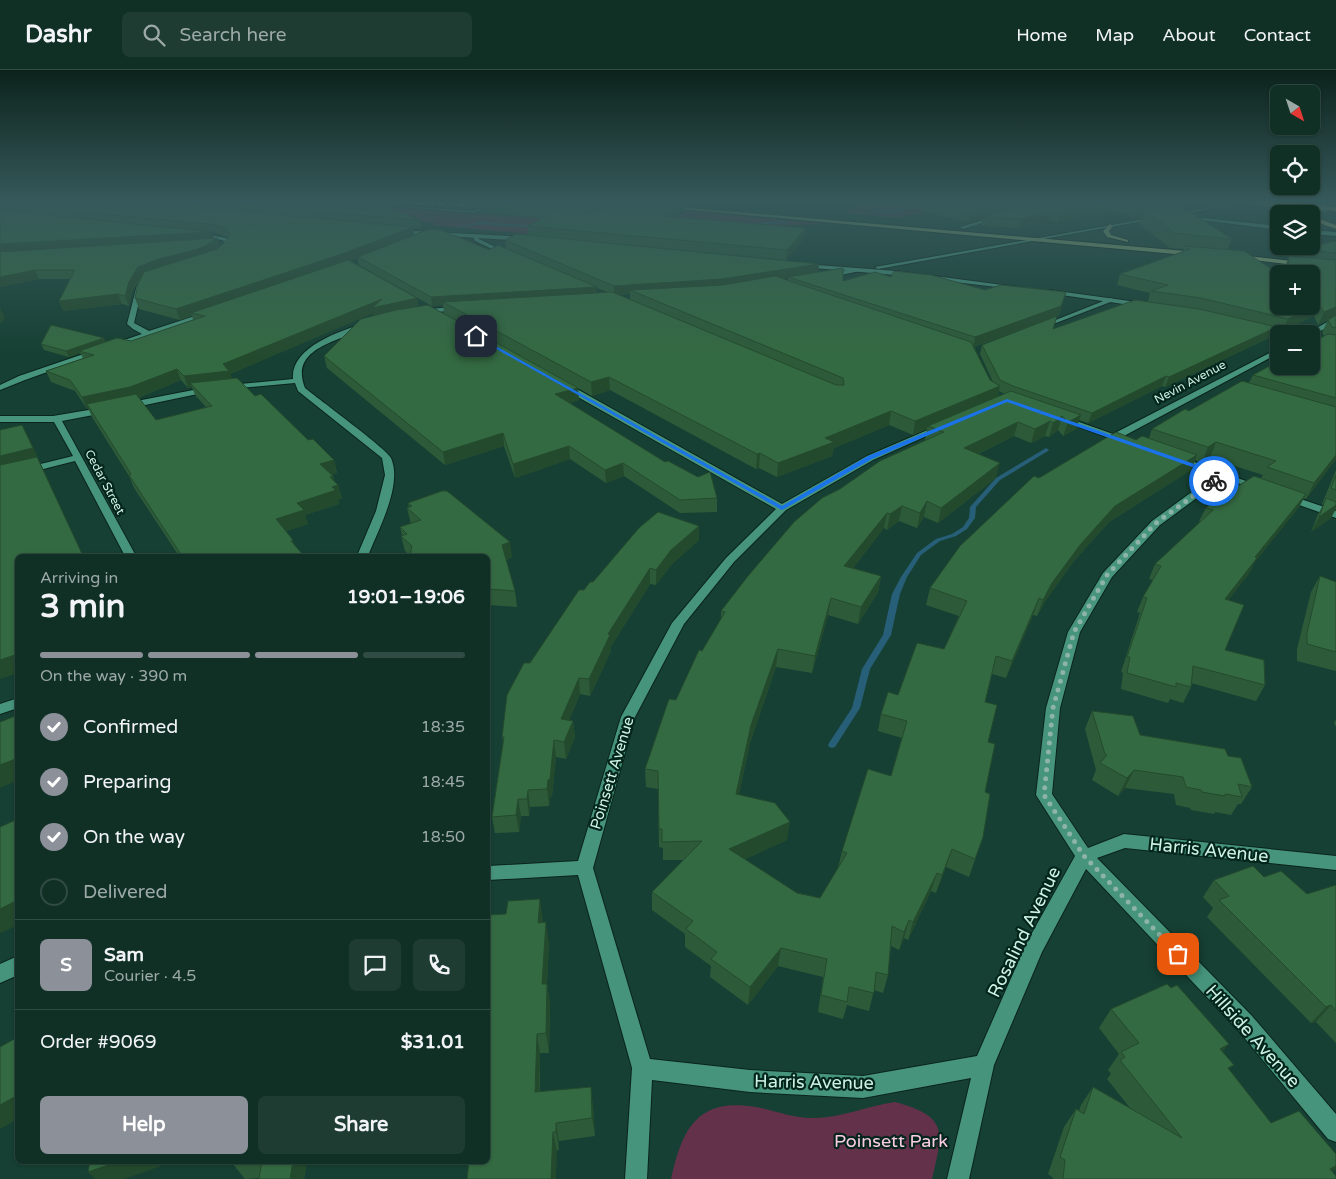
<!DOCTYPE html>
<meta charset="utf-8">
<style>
body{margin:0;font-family:"Varela Round",sans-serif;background:#1e3c32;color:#f1f3f6;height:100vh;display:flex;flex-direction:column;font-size:19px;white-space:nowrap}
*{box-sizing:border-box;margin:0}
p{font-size:16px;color:#9ca9a7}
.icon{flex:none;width:28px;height:28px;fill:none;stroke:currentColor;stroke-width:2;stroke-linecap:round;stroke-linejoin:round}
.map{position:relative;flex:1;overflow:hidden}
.side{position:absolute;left:15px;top:484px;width:475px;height:610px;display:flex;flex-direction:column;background:#103026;border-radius:8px;box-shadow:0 1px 4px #0004,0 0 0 1px #304b43}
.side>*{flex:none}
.needle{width:32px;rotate:141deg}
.buttons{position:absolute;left:1270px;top:15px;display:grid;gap:10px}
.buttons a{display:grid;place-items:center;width:50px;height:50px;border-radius:8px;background:#103026;box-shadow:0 1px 4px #0004,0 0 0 1px #304b43;font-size:25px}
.pin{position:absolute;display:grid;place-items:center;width:42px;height:42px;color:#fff;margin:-21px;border-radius:10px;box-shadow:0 2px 8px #0006}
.courier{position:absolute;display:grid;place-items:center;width:50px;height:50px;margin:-25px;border:4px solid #1a73e8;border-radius:50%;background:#fff;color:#222;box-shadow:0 1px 6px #0007}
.headline em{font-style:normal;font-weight:700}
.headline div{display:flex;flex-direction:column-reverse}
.headline{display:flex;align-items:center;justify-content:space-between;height:85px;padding:0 25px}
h1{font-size:32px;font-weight:700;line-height:38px}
.bar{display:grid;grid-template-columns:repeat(4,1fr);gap:8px 5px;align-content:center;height:60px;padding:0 25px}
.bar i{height:6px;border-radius:4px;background:#304b43}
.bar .on{background:#8c9099}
.bar p{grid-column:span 4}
.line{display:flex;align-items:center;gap:12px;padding:0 25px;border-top:1px solid #304b43}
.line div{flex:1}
.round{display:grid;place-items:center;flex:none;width:52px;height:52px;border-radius:8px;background:#1e3c32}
ol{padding:0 25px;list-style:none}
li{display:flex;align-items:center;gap:15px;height:55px}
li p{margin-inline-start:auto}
li .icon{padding:5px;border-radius:50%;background:#8c9099;color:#fff;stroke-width:4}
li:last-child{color:#9ca9a7}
li i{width:28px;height:28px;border:2px solid #304b43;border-radius:50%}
.action{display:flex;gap:10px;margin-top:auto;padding:10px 25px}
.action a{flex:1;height:58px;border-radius:8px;background:#8c9099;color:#fff;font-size:20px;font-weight:700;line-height:58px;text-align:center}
.action a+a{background:#1e3c32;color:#f1f3f6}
header{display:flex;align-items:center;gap:30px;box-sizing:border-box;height:70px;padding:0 25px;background:#103026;border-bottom:1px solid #304b43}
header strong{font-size:24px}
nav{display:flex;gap:28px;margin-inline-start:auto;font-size:18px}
.search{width:350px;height:45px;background:#1e3c32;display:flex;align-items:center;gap:12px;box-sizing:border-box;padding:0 18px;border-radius:8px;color:#9ca9a7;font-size:19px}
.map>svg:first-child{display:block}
.green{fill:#64314b}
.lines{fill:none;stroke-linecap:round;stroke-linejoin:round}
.stream{fill:#285f78;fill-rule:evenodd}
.minor-casing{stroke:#0b241c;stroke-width:2}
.tertiary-casing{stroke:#0b241c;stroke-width:2}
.primary-casing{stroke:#0b241c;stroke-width:2}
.motorway-casing{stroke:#0b241c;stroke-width:1}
.minor{fill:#46947b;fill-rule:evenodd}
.tertiary{fill:#46947b;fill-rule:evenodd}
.primary{fill:#89aa73;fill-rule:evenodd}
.motorway{fill:#b5b86e;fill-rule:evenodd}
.rail-casing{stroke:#94bbad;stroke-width:2.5}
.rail{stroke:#03251b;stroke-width:2;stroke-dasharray:5;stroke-linecap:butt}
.motorway-bridge-casing{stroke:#0b241c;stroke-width:7;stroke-linecap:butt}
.motorway-bridge{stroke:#b5b86e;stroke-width:6}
.wall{fill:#2d5b39;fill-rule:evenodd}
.shaded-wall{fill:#244a2e}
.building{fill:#346a42;stroke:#244a2e}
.route{fill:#1a73e8}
.done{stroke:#8db4a6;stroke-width:5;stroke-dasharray:0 9}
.labels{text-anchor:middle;stroke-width:4.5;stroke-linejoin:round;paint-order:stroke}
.far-street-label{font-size:12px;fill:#cdf3e4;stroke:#03251b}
.street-label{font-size:15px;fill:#cdf3e4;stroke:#03251b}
.near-street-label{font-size:18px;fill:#cdf3e4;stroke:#03251b}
.near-park-label{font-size:18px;fill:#fccde2;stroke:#03251b}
</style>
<header>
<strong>Dashr</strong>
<div class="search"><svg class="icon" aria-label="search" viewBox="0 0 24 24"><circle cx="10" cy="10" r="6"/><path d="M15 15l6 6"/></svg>Search here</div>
<nav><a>Home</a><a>Map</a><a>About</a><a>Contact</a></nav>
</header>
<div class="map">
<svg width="1336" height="1109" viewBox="0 0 1336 1109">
<rect width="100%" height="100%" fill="#164033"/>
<path class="green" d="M215,131L351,134L535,148L605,150L671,149L688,141L825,154L632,161L615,172L432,155L435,153Z
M863,131H968L898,148L845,143Z
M895,1032C949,1047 943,1061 932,1109H671C682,1058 698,1027 756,1037C777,1041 795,1049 816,1048C843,1047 868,1036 895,1032Z"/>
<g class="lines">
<path class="stream" d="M939,131H942L938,134H919V138L906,139L900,142H879L867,145L866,144L876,142L877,140H899L905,137L917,136V133L918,132H937Z
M786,151L787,153L745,155L743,154Z
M480,152L536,156L538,157L536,158L480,154L459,158L457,157Z
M1046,378L1049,380L1048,381L1000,410L976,437L975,448L967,459L956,466L940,471L921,485L907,507L900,524L891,565L870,599L860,638L835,677L832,678L829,677L828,675L829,673L852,638L862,599L883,565L892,524L901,507L917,483L936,469L952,464L963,457L969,448L970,437L996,408Z"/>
<g class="minor-casing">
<path id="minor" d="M331,131L473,141L498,131H504L474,143Z
M997,146L999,148L963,159L960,157Z
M1184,146L1279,156V160L1186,148Z
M1311,160L1336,162V166L1311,164Z
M196,162L226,168L232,173L229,175L222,170L194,165Z
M471,164H475L479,169L510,184L505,185L475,171Z
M858,198L860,201L826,208L823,206Z
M140,213L143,215L134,253L149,261L207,242L212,243L25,310L0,320V315L19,306L142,264L133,259L127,254L137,215Z
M1111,228L1114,230L1113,231L1043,258L1038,257Z
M461,236L464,238L463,239L421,244L418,242L421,240Z
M1336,247V252L1312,266L1311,264H1306Z
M363,254L368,255C345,272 288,275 305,318C317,328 387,379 391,388C403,415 378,460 368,486H357L376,441L385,405L382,388L298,321L295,313L229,319L225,317L229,315L293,309C290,278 339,261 363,254Z
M1279,278V283L1122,367L1129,369V373H1123L1058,349L1065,347L1113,364Z
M562,314H568L782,434L867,386L937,356L940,355L944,358L873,390L786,440L734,492L684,554L635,647L593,798L650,989L750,1000L863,1006L977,986L1027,872L1075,786L1036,725L1046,638L1068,562L1103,503L1152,451L1215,405L1175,391L1173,389L1178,386L1265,418L1260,421L1224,408L1160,455L1112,507L1080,562L1060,638L1052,724L1088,778L1124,764L1336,786V800L1125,778L1097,788L1252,946L1336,1044V1072L1328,1069L1238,960L1086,799L1042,882L994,995L969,1109H947L971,1008L863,1028L750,1022L652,1010L647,1109H625L632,998L578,805L488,810V796L578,791L621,647L672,553L726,488L776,439L562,318Z
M209,317L213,319L212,321L126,339L122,336L126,333Z
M106,337L109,338V342L62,351L136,486H125L75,391L0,410V404L73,386L54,352H0V346H53Z
M1286,424L1336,441V448L1282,429L1281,427Z
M18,628V638L0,644V634Z
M18,886V905L0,913V894Z"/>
</g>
<g class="tertiary-casing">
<path id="tertiary" d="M1246,131H1255L878,199L875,197Z
M396,160L528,167L531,169L528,171L398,163Z
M804,194L896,201L1026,218L1023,220L896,205L802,197Z
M1050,220L1144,233L1147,235L1144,237L1048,223V221Z
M1259,256L1286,262V264L1279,265L1257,259V257Z
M1311,268L1336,274V278L1311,272Z"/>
</g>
<g class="primary-casing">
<path id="primary" d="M669,136L1197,182L1200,184L1197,186L667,138Z
M1110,154L1113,156L1109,161L1111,165L1128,170V172L1107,167L1103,161Z
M1239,185L1336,196V200L1237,188Z"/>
</g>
<g class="motorway-casing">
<path id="motorway" d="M1290,131H1296L1301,140L1307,144L1297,142Z
M1323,136L1336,137V141L1321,139Z
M1311,146L1336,155V159L1311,150Z"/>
</g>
<use href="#minor" class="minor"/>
<use href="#tertiary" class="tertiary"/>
<use href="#primary" class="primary"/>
<use href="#motorway" class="motorway"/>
<g class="rail-casing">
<path id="rail" d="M364,132L479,135
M686,132L715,131"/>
</g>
<use href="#rail" class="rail"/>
<g class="motorway-bridge-casing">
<path id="motorway-bridge" d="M1245,131L1323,138"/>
</g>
<use href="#motorway-bridge" class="motorway-bridge"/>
</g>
<path class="wall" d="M0,131H374L420,150L421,158H413L414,165L489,180L506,179L505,170L528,165V156L542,148L482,142L481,136L473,139H465L464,131H616V133L621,131H702L692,137L686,136V140L675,147L806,158L805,167L786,190L575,170L819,194L818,202L843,211L891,207L985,220L1066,222L1059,245L974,277L990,310L993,312L980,284L982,275L1054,259L1148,232L1150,223L1117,215L1120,204L1183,182L1184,179L1170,178L1139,154L1141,148L1133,149L1128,145L1113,141L1057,152L1049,150L1019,158L995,156V158L981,155L983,149L969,152L922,142L924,134L936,131H1165L1163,137L1232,169L1227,180L1279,236L1311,204H1284L1285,197L1289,186L1297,187L1300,179L1336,171V389L1306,429L1304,428L1299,437L1254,493L1250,502L1228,530L1225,580L1265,615L1256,631L1191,613V617L1183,633L1170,629L1168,633L1121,619L1123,603L1121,602L1140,543L1137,542L1143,527L1153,510L1149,509L1155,494L1201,452L1199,451L1206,438L1227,423L1261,408L1263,405L1210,388L1202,393L1195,390L1191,400L1109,452L1074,491L1046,530L1037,546L1033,545L1006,608L992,604L985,632L988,672L983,767L969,807L946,797L936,823L931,821L908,870L904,868L899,880L891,876L888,905L883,923L874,920L869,941L847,935L843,949L818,942L823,907L778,896L748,935L710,907L711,896L685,877V864L652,840V822L684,790H663V778L659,777L658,719L646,717L645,699L676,630L702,581L721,549V541L840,419L926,370H925L927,359L913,365L889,355L834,378L832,386L777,407L759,398L756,399L610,320L592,326L578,318L579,330L569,333L717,428V442L680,443L624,406L606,413L570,389L515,408L504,376L445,395L327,298L324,286L374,246L373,243L230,304L232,309L255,326L308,370L334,390L337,403L331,405L333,406L335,412L338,415L342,428L338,430L339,434L305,445L308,454L286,461L296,477L304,486H179L134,418L129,406L92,347L88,338L87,339L75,321L51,312L46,301L83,288L80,283L69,287L44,280L41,274L104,268L105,272L131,271L193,250L192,246L180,250L139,239L135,228L142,206L132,222L129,236L122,234L63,241L59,231L70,209H39L0,217ZM204,161L213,162L227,167L228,168L225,172L219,177L214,169ZM358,188L359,195L432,236L443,235L444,243L418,236L417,228L350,191ZM788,207V211L781,209ZM597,218L607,222L597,223ZM630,224V229L619,225ZM1314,246L1318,255L1328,250L1322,262L1324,266L1253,305L1249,313L1189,341L1152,359L1149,368L1039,408L930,518L926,535L959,546L944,579L898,625L881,644L878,661L902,668L891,706L842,781L838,798L820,828L797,823L745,789L787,770L739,724L750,673L776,597L812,603L828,545L858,554L878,522L881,506L853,498L884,458L887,460L899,451L917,458L924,447L938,453L996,408L978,384L1014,366L1031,373L1045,366L1049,367L1058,360L1063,366L1076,359L1079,350L1088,353L1162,316L1165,317L1273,266L1276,260L1282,261ZM181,310L188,318L192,317L195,325L206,337L156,350L138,328ZM999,321L1005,324L998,327Z
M1336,400V439L1331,448L1311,462L1318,444L1323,435L1322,434Z
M408,433L512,487L506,490L515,521L517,537L489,535L488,543V486H410L405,481L401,466L402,465L400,457L411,454L407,438L409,437Z
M699,456V470L671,495L656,515L650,514L610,578L611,581L590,626L580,624L569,650L573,651L575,667L566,689L556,687L552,726L550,727L549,736L530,737L529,746H521L519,762L495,763L492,747L503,672L502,667L530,593L584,520L593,512Z
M1320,506L1336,512V601L1297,591V579L1311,522Z
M1092,641L1140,665L1228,686L1252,717L1241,734H1238L1231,745L1215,742L1214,744L1191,740L1190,738L1176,735L1174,724L1125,718L1118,726L1092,710L1096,700L1085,659Z
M1336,649V657L1334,653Z
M1264,807L1307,824L1336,815V973L1316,952L1311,953L1207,847L1213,838L1203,827L1214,810Z
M543,850V853L549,873L547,914L550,934L549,983H540V1021L593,1035L595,1066L559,1071V1080L469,1091Z
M1111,939L1222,982L1229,1000L1271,1053L1336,1099L1332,1102L1336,1109H1053V1108L1048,1104L1064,1057L1076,1039L1079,1041L1081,1035L1093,1017L1130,1038L1107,1009L1111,1004L1108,1000L1119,984L1099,958Z
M232,1091H307L304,1109H259V1108L245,1109L232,1093Z"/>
<path class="shaded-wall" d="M472,131H493L481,134V136L473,139Z
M606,131H616V134L584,150V142Z
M693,131H702L692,137Z
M1019,131H1047L983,147V149L969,152L971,144Z
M686,132V140L663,154V146Z
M1115,133L1113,141L1057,152L1059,143Z
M1163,136L1160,144L1144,140L1141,148L1133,149L1136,141Z
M1052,141L1049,150L1019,158L1021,149Z
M413,157L414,165L358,187V188L347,192L191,243L192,246L180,250L176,239Z
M806,158L805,167L786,190L787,180Z
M212,162L214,170L217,168L220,177L208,185L163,198L141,206L132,222L129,236L125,226L129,212L138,197L159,189L0,183V174Z
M819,194L818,203L722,218L630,220V224L614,225V216Z
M35,200L39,209L0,217V207Z
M597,217V226L443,232V235L432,236L431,227Z
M1066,222L1059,245L973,277L975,267Z
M118,224L122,234L63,241L59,231Z
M417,228L419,238L374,248L373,243L230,304L233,312L190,313L192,317L188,318L184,306L223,294L382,229Z
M1319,234L1314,246L1282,261L1288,249Z
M0,237L5,248L0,254Z
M1336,237V246L1318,255L1324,242Z
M1277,257L1273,266L1165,317L1169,307Z
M104,268L106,275L79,281L80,283L69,287L66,281Z
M177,299L181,310L135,329L87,334L88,338L87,339L82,327Z
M1166,306L1162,316L1088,353L1092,343Z
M609,307L610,320L592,326L591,312Z
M1000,316L997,330L928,356L927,359L913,365L915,351Z
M578,318L579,330L556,337L555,324Z
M891,341L889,355L834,378L832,386L777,407L778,393L825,368Z
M1081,345L1076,359L1063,366L1068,352Z
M1062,346L1058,360L1049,367L1053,353Z
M1050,351L1045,366L1031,373L1035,359Z
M1018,352L1014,366L960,392L964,378Z
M22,355L29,368L83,486L0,402V386Z
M503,363L504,376L445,395L443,382Z
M1216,372L1210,388L1202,393L1208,377Z
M569,376L570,389L515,408L513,394Z
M760,383L759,398L756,399L757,384Z
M1197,385L1191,400L1109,452L1074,491L1046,530L1037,546L1043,530L1052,513L1080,475L1115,436Z
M1336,385V389L1306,429L1314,413Z
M334,390L337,403L324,407L320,394Z
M623,393L624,406L606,413L605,400Z
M1000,393L996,408L938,453L941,438Z
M333,406L336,416L338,415L342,428L338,430L339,434L305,445L308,454L280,463L276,449L330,407Z
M1306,424L1299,437L1254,493L1250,502L1218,544L1225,529L1255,487Z
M927,431L924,447L917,458L920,443Z
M1336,435V438L1331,448L1311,462L1319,447Z
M902,436L899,451L887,460L890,444Z
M887,443L884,458L842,513L844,496Z
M699,456V470L671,495L656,515V500L671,480Z
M510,472L512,487L504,491L502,475Z
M650,498V514L610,578L611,581L590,626L589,609L608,564Z
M881,506L878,522L858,554L861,537Z
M488,526L489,535L488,543Z
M831,528L828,545L812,603L815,586Z
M1039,528L1033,545L1006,608L1012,591Z
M778,579L776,597L750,673L735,742L736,724L751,655Z
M18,584V603L0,609V590Z
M579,608L580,624L563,666L561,649Z
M573,651L575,667L566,689L564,672Z
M554,670L556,687L552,726L550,727L549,736L547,719Z
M18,688V710L0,718V695Z
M1134,700L1125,718L1118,726L1127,708Z
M528,720L530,737L529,746L527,729Z
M518,729L521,746L519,762L516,745Z
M790,752L787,770L728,797L729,779Z
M952,779L946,797L936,823L942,805Z
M937,803L931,821L908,870L913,852Z
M540,829L543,850L541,873L538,853Z
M18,830V855L0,863V839Z
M909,850L904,868L899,880L904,862Z
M546,852L549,873L547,914L550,934L549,983L546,963L542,914Z
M781,878L778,896L748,935L750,917Z
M1331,935L1316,952L1311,953L1326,937Z
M537,964L540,983L539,1041L535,1022Z
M1229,974L1214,992L1220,979Z
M591,1017L593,1035L595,1066L592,1048Z
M18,1025V1049L0,1059V1035Z
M556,1053L559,1071V1080L556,1062Z
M553,1062L557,1080L556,1109H551Z
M120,1091H161V1096L124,1109H95L88,1102Z
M293,1091H307L304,1109H290Z
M1336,1096V1099L1324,1109L1330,1099Z"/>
<path class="building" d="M0,131H128L413,157L345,183L176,239L135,228L138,214L144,202L217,179L225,172L230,164L225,158L211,154L0,135Z
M177,131H374L420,150Z
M488,131H606L584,142L585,144L590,145L621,131H670L686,132L663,146L806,158L787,180L528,156L554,141L481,134Z
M936,131H1019L971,144L924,134Z
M1040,131H1138L1163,136L1136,141L1131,137L1115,133L1059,143L1052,141L1021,149L997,147V149L983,147Z
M1178,134L1232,169L1175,163L1144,140Z
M0,140L212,162L0,174Z
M429,159L441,160L489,180L498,175L597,217L431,227L358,187Z
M516,164L819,194L722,209L614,216L505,170Z
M217,168L205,176L195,180L159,189L138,197L129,212L125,226L118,224L59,231L75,200H35L0,207V182Z
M1336,171V183L1300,179Z
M1185,176L1244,181L1279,204V236H1311V204H1288L1289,186L1336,190V237L1324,242L1319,234L1288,249L1201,228L1151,221L1168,215L1120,204L1190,179Z
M348,190L417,228L372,238L382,229L223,294L229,301L184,306L177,299L130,317L82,327L70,310L46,301L94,285L79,281L117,268L131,271L205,246L191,243Z
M843,198V211L875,202L891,207L894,201L931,205L985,220L1001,215L1066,222L1061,236L975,267L788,207Z
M775,206L971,272L990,310L1000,316L915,351L891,341L825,368L834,372L778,393L760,383L757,384L609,307L591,312L443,232L612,222L836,315H844L843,308L630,220L723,215Z
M1135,230L1199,239L1277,257L1169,307L1166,306L1092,343L1013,316L1000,310L982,275L1057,246L1053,259Z
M428,235L578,318L555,324L665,392L668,391L698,407L710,402L717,428L680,430L623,393L605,400L569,376L513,394L503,363L443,382L324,286L361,249L396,240Z
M1336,245V258L1332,257L1328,250Z
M51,255L104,268L66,281L41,274Z
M1328,264L1336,265V328L1253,305L1279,291V296H1311V273Z
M237,308L255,326L261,324L308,370L313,369L334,390L320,394L333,406L330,407L338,415L332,417L336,420L297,433L304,440L276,449L293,470L291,471L304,486H182L129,405L131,404L87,334L136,324L156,350L212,336L190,313Z
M1242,311L1336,337V385L1314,413L1267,397L1276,391L1216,372L1208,377L1152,359L1185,339L1189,341Z
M1011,321L1081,345L1068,352L1062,346L1053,353L1050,351L1035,359L1018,352L964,378L1000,393L941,438L927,431L920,443L902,436L890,444L887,443L844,496L881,506L861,537L831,528L815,586L778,579L751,655L736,724L775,733L790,752L729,779L797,823L820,828L847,783L842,781L868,699L891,706L907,651L881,644L888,622L898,625L917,573L944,579L967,531L930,518L960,476L1034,406L1039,408L1116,362L1136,370L1142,366L1197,385L1115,436L1080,475L1052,513L1043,530L1039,528L1012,591L996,586L985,632L997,635L988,672L995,674L985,722L990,724L983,767L975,789L952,779L942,805L937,803L913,852L909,850L904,862L892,856L888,905L876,902L874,923L849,917L847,932L821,925L827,889L781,878L750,917L711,889L717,882L686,859L693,851L652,822L702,771L662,772V759H659L658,701L645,699L669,629L676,630L699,580L702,581L725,542L721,541L748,506L794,452L822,428L840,419L880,391L944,362L928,356Z
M22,355L33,378L0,386V360Z
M37,387L83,486H18V584L0,590V395Z
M1336,405V420L1331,418Z
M1254,406L1306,424L1255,487L1257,488L1225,529L1244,535L1225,580L1264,590L1265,615L1193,596L1191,617L1176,613V617L1127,603L1130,587H1127L1147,528L1143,527L1161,496L1155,494L1213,440L1206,438L1225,422L1227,423Z
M442,421H447L510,472L502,475L515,521L488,519V486H410L412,476L401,466L407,464L400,457L421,450L407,438L412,436L408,433Z
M1326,428L1336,432V435L1319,447Z
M658,442L699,456L671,480L656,500L650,498L608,564L610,565L589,609L579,608L561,649L573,651L564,672L554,670L550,709L548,710L547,719L528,720L527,729H518L516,745L492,747L504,667H502L507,625L524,593H530L579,520H584L590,512H593L639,458Z
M1320,506L1336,512V582L1307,574V563Z
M1092,641L1133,646L1140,665L1225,679L1228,686L1241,688L1252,717L1238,714L1242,727L1225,724V726L1202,722L1201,720L1186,717L1183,707L1134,700L1127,708L1100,693L1107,685L1105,684Z
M18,645V688L0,695V652Z
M18,749V830L0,839V757Z
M1253,796L1264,807L1281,801L1307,824L1336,815V941L1331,935L1326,937L1219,830L1229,826L1214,810Z
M540,829L538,853L546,852L542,914H547L546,963L537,964L535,1022L591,1017L592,1048L556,1053V1062H553L551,1109H467L469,1091H488V845L506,844L508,831Z
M1167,914L1171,918L1177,915L1229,974L1220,979L1234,995L1228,998L1271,1053L1299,1041L1336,1084V1096L1330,1099L1336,1106V1109H1063L1065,1090L1060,1087L1076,1039L1084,1044L1093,1017L1182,1068L1120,990L1125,987L1121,982L1139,973L1111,939Z
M18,967V1025L0,1035V977Z
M90,1091H120L88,1102Z
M262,1091H293L290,1109H259Z"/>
<linearGradient id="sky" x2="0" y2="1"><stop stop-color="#0c231c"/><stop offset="0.46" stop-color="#36595b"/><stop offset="1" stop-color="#36595b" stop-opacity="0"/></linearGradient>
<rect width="1336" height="286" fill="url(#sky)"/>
<path class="route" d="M476,265L782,436L868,386L1007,329L1226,405L1216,412H1212V410L1218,406L1007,332L872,389L782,440L475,267Z"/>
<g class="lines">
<path class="done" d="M1178,884L1084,786L1044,725L1053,638L1074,562L1107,505L1156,453L1214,411"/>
</g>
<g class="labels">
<g class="far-street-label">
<text transform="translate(1190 312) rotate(-28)" y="4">Nevin Avenue</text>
<text transform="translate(105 412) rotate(62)" y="4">Cedar Street</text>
</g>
<g class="street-label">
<text transform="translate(612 703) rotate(-73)" y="5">Poinsett Avenue</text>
</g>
<g class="near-street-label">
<text transform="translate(1209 780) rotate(6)" y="6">Harris Avenue</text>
<text transform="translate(1024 862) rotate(-64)" y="6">Rosalind Avenue</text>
<text transform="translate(1253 966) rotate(48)" y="6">Hillside Avenue</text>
<text transform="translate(814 1012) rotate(1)" y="6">Harris Avenue</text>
</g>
<g class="near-park-label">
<text x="891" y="1077">Poinsett Park</text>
</g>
</g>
</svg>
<div class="buttons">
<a><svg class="needle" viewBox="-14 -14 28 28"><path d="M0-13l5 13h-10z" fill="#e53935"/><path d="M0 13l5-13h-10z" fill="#9ca9a7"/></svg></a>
<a><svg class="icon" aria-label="locate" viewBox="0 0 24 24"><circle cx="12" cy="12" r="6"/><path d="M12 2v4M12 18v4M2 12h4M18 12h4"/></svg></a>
<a><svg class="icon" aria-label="layers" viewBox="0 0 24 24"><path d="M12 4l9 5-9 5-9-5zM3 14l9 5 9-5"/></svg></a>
<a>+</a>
<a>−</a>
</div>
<div class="pin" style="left:1178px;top:884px;background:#ea580c"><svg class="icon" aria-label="bag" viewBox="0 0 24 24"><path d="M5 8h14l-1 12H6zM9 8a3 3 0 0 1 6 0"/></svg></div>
<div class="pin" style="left:476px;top:266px;background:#1f2937"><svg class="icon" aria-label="home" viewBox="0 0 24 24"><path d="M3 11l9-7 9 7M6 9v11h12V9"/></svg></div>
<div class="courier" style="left:1214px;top:411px"><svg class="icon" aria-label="bike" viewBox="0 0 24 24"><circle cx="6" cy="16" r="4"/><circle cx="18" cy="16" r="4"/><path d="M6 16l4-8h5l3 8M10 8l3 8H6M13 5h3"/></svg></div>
<section class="side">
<div class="headline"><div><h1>3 min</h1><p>Arriving in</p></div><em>19:01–19:06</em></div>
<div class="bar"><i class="on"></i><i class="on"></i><i class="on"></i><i></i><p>On the way · 390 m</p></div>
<ol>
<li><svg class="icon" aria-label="check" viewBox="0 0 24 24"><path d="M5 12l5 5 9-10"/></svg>Confirmed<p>18:35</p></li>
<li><svg class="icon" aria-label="check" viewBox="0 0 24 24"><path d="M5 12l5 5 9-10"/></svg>Preparing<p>18:45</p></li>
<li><svg class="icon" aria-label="check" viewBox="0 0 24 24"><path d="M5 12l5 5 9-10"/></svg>On the way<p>18:50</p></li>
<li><i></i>Delivered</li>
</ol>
<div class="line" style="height:90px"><b class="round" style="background:#8c9099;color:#fff">S</b><div><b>Sam</b><p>Courier · 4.5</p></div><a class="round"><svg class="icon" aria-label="chat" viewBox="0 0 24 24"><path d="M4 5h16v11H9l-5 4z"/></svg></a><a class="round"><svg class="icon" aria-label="phone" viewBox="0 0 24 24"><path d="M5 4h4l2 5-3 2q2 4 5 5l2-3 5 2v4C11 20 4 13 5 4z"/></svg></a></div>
<div class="line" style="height:65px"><div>Order #9069</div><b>$31.01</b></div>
<div class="action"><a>Help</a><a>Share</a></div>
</section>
</div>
